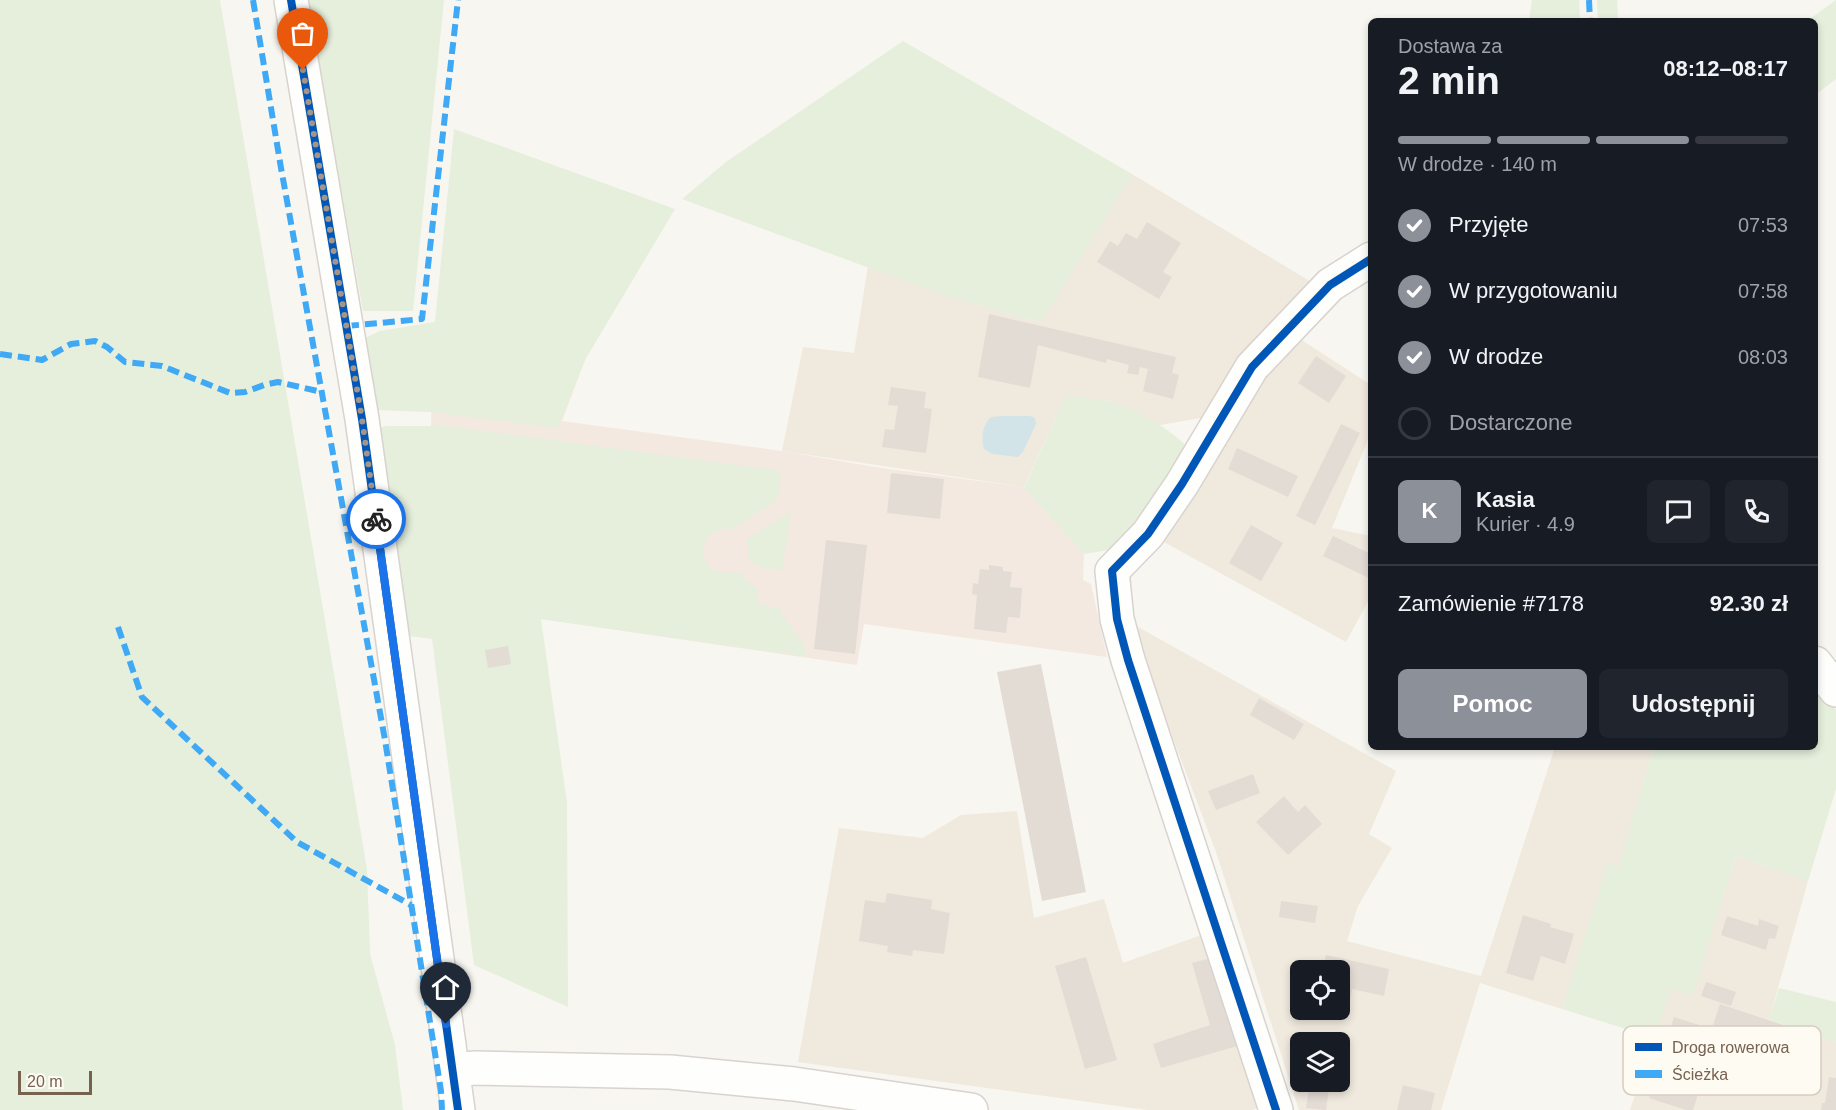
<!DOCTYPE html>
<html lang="pl">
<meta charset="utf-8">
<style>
body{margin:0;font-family:Arial,sans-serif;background:#20242c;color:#f1f3f6;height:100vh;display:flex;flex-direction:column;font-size:22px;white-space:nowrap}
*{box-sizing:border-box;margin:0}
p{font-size:20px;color:#9ea1a6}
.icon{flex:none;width:33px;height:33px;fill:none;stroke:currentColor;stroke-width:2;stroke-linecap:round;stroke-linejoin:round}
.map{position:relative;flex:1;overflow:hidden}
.side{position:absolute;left:1368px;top:18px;width:450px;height:732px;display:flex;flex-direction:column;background:#171b24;border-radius:9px;box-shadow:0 3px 9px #0003}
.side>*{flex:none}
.controls{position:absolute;left:1290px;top:960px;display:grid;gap:12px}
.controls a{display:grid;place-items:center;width:60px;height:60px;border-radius:9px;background:#171b24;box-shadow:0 3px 9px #0003;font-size:30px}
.scale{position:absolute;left:18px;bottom:15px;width:74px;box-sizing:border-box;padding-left:6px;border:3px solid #776150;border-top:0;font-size:16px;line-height:21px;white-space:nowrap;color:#776150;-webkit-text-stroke:4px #fefbf3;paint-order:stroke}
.pin{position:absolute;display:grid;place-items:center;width:51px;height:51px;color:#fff;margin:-62px -26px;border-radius:50% 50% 50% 0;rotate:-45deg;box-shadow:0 0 6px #0007}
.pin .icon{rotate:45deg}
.courier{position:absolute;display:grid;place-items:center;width:60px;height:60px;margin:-30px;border:4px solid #1a73e8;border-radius:50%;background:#fff;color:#222;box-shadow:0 2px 8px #0007}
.head em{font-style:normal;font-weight:600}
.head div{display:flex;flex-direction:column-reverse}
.head{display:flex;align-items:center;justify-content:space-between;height:102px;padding:0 30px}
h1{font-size:39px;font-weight:600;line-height:45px}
.bar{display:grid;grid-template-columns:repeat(4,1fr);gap:9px 6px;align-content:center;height:72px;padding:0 30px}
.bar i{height:8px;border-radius:4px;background:#363941}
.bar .current{background:#8c9099}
.bar p{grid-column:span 4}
.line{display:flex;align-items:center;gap:15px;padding:0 30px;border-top:2px solid #363941}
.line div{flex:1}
.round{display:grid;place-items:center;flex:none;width:63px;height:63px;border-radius:9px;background:#20242c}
ol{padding:0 30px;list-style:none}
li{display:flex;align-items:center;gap:18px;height:66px}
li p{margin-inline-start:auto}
li .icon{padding:6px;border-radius:50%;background:#8c9099;color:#fff;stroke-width:4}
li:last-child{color:#9ea1a6}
li i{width:33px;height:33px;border:3px solid #363941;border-radius:50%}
.primary-button{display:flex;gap:12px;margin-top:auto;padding:12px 30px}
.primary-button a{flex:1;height:69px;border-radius:9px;background:#8c9099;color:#fff;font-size:24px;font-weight:600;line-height:69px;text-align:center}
.primary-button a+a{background:#20242c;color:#f1f3f6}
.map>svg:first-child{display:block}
.residential{fill:#f0e9de;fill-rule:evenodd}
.commercial{fill:#f3e9e1}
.green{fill:#e5efdc}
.water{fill:#d2e4e8}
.building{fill:#e3dcd5}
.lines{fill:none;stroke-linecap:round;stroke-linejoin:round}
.minor-casing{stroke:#d8d3ce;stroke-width:36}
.minor{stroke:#fefefd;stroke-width:33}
.quiet{stroke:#3fa9f5;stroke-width:6;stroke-dasharray:12 6;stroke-linecap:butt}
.cycleway-casing{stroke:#fefbf3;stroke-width:11}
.cycleway{stroke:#0057b8;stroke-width:8}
.done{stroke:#a49588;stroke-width:6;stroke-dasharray:0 10.8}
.route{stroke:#1a73e8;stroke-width:8}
.key{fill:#fefbf3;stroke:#d6cdc2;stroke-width:1.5}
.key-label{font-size:16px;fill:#776150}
</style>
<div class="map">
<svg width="1836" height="1110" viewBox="0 0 1836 1110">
<rect width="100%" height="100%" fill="#f8f6f0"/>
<path class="residential" d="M1132,174L1313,283L1206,417L1160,425L1110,401L1076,397L1065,398L1024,487L782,451L803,347L854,353L868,266L951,298L1041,322Z
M1297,337L1371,385V432L1332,528L1371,536V596L1346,642L1162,541L1247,401Z
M1129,622L1396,771L1369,834L1392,848L1358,906L1347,941L1481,976L1555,747H1654L1618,869L1608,863L1562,1009L1480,983L1441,1110H1299L1216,852ZM1300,970H1340V1010H1300ZM1300,1042H1340V1082H1300Z
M1017,811L1034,918L1104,899L1123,963L1207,933L1259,1107L1253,1110H1147L798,1062L839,828L923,838L961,815Z
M1736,856L1808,881L1769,1020L1836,1042V1110H1630L1672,988L1692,995Z"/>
<path class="commercial" d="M434,333L585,360L562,421L782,451L875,467L1024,487L1084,554L1083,580L1091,584L1107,657L864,624L857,665L541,619L432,639L431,424Z"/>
<path class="green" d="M0,0H220L367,869L370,954L395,1045L403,1110H0Z
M307,0H444L413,311H363Z
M1532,0H1579L1580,21H1529Z
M1597,0H1617L1618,21H1598Z
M1836,0V79L1815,95V21H1807Z
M903,41L1132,174L1041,322L951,298L682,199L726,162Z
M454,129L675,209L585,360L558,428L431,412L373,410L365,338L380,331L435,322Z
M1076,397C1086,398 1098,399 1108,401C1130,406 1179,433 1190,451L1149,516L1109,550L1084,554L1024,488L1065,398Z
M431,424L776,470L781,473L778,499L732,529C690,525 696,584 737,571L758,590L757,604L778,608L802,642L808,657L541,619L567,803L568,1007L474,965L432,639L401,635L375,435L380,428L386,426H431Z
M791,511L782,571L760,567L748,558L749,549L746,540Z
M1815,684L1836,710V789L1808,881L1736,856L1692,996L1672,988L1655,1038L1562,1009L1608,862L1618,868L1654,747H1815Z
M1779,988L1836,1002V1042L1769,1020Z"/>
<path class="water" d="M1002,416H1030L1035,418L1036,424L1023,452L1018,457L992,454L984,449C981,437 982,426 991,417Z"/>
<path class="building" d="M1147,222L1181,243L1163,272L1172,277L1159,299L1097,262L1110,241L1118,246L1126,233L1137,239Z
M989,314L1176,357L1172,373L1179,375L1173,399L1143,391L1148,369L1140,367L1138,375L1127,373L1129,365L1107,359L1106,363L1038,345L1030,388L978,377Z
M1316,356L1346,376L1329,403L1298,383Z
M891,387L926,392L924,408L932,409L926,453L882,447L885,429L894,430L898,406L888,405Z
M1341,424L1360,433L1315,525L1296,516Z
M1237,448L1298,476L1288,497L1228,469Z
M891,473L944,479L940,519L887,513Z
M1251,525L1283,543L1261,581L1229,563Z
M1333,536L1371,554V579L1323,556Z
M826,540L867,545L855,654L814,649Z
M989,565L1003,567V571L1012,572L1010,587L1022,588L1020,618L1008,617L1006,633L974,629L977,595L972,594L973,583L978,584L980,569L989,570Z
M508,646L511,664L488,668L485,650Z
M1041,664L1086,892L1042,901L997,672Z
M1259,698L1304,724L1294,740L1250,715Z
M1253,774L1260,793L1216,810L1208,791Z
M1284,796L1298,812L1305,805L1322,824L1288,855L1256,822Z
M887,893L932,900L931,909L950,913L944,954L913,950L912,956L887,952L888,946L859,941L865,900L885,903Z
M1281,901L1318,906L1315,923L1279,917Z
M1523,915L1551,924L1550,927L1574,934L1565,964L1541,956L1533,981L1506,973Z
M1727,916L1758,926L1759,919L1779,926L1775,939L1769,938L1766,950L1721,935Z
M1326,955L1389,969L1384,996L1352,989L1350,1000L1340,998V970H1322Z
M1086,957L1117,1060L1085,1069L1055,966Z
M1215,957L1241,1045L1161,1068L1153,1044L1210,1025L1192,963Z
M1706,982L1736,992L1731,1006L1701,996Z
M1720,1004L1819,1037L1814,1053L1783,1044L1782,1048L1713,1025Z
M1674,1017L1718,1031L1693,1110H1686L1649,1098Z
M1829,1077L1836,1078V1110H1821L1822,1103H1825Z
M1310,1082H1330L1326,1110L1306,1108Z
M1403,1085L1435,1093L1431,1110H1397Z"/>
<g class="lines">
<g class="minor-casing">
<path id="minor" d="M291,0L362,419L458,1110
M1815,663L1836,690
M453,1070L475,1068L670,1072L794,1084L971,1110
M1276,1110L1128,660L1117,619L1112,571L1148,534L1182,484L1252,367L1330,285L1371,259"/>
</g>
<use href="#minor" class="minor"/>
<path class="quiet" d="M253,0L281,168L385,740L441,1091L442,1110
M1589,0L1590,21
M347,326L422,319L458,0
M0,354L42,360L71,344L95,341L107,347L125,362L162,366L230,393L245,392L264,385L278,382L322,392
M118,627L142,697L297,842L411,905"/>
<g class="cycleway-casing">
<path id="cycleway" d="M291,0L362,419L458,1110
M1276,1110L1128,660L1117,619L1112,571L1148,534L1182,484L1252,367L1330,285L1371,259"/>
</g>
<use href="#cycleway" class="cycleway"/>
</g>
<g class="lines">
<path class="done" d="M303,70L362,419L376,519"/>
<path class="route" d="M376,519L446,1024"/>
</g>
<rect x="1623" y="1026" width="198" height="69" rx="9" class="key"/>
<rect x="1635" y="1043" width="27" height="8" fill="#0057b8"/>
<rect x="1635" y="1070" width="27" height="8" fill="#3fa9f5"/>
<g class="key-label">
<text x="1672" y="1053">Droga rowerowa</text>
<text x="1672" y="1080">Ścieżka</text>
</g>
</svg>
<div class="controls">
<a><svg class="icon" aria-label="locate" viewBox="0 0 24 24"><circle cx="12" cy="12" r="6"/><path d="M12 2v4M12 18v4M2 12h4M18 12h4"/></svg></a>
<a><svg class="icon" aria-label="layers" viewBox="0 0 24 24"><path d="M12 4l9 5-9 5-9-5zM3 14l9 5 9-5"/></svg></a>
</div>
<div class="scale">20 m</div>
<div class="pin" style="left:303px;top:70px;background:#ea580c"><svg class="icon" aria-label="bag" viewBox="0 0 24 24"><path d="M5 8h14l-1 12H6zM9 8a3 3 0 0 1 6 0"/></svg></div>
<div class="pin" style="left:446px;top:1024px;background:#1f2937"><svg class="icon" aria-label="home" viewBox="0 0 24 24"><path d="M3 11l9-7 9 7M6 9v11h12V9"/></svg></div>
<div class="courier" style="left:376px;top:519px"><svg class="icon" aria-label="bike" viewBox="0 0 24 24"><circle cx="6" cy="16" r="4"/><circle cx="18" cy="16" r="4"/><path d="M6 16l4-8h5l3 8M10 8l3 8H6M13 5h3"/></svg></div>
<section class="side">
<div class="head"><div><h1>2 min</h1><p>Dostawa za</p></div><em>08:12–08:17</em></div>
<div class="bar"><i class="current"></i><i class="current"></i><i class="current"></i><i></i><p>W drodze · 140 m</p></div>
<ol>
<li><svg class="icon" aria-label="check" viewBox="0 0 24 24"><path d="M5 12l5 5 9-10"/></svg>Przyjęte<p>07:53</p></li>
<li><svg class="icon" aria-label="check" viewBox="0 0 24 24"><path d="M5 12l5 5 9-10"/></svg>W przygotowaniu<p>07:58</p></li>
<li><svg class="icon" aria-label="check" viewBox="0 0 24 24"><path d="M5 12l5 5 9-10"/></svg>W drodze<p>08:03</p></li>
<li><i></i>Dostarczone</li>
</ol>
<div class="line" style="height:108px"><b class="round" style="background:#8c9099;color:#fff">K</b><div><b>Kasia</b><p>Kurier · 4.9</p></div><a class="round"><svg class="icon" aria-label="chat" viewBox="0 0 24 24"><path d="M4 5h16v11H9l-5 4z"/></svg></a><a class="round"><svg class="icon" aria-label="phone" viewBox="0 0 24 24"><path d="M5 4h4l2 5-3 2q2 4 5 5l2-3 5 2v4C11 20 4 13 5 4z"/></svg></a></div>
<div class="line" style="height:78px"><div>Zamówienie #7178</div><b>92.30 zł</b></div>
<div class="primary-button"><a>Pomoc</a><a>Udostępnij</a></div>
</section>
</div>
